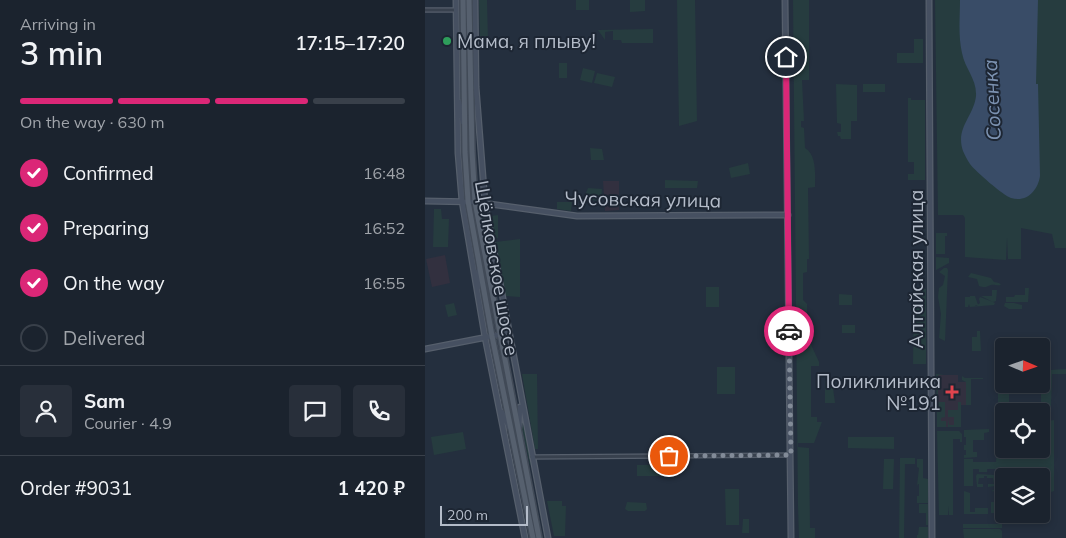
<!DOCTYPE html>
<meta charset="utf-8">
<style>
body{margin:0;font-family:Mulish,sans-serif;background:#282f3a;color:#f1f3f6;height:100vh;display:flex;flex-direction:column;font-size:19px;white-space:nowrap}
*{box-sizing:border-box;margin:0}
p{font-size:16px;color:#a0a4aa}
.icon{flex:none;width:28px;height:28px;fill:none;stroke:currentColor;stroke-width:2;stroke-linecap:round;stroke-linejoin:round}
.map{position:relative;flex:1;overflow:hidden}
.details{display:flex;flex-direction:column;background:#1b232e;width:425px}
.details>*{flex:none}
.needle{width:32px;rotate:92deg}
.fabs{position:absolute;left:570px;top:338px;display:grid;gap:10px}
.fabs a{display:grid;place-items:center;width:55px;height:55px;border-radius:5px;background:#1b232e;box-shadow:0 2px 8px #0003,0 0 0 1px #39404a;font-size:25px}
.scale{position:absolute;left:15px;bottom:12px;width:88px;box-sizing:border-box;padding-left:5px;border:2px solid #b4bcc9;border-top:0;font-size:14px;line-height:18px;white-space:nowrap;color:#b4bcc9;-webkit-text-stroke:4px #1d2633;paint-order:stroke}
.pin{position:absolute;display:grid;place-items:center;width:42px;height:42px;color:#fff;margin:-21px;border:2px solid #fff;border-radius:50%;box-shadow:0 1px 5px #0007}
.courier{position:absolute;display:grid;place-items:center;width:50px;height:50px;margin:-25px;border:4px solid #db2777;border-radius:50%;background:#fff;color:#222;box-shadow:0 1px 6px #0007}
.head em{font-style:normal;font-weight:600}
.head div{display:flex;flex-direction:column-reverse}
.head{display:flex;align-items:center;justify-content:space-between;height:85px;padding:0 20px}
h1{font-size:32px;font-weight:600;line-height:38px}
.bar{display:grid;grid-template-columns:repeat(4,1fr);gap:8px 5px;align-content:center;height:60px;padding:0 20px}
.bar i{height:6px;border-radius:4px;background:#39404a}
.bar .active{background:#db2777}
.bar p{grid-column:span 4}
.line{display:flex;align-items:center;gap:12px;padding:0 20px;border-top:1px solid #39404a}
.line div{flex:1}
.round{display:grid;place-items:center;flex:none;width:52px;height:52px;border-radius:5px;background:#282f3a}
ol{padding:0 20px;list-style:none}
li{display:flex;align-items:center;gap:15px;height:55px}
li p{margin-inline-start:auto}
li .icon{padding:5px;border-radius:50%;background:#db2777;color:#fff;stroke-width:4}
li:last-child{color:#a0a4aa}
li i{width:28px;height:28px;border:2px solid #39404a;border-radius:50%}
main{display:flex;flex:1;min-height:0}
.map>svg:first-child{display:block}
.medical{fill:#32303f}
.green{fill:#263c3f}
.water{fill:#394c67}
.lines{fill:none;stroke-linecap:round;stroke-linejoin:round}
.street-casing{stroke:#565f6c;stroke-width:5.5}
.secondary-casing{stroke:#565f6c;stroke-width:7}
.primary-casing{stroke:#414a57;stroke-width:8}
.street{stroke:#38414e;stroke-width:3}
.secondary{stroke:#465061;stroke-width:4.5}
.primary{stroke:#56606e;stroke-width:5}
.done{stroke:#828b98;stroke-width:5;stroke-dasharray:0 9}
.route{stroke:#db2777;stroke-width:6}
.leisure-dot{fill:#2e9e5b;stroke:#1d2633;stroke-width:2}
.health-dot{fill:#e0444e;stroke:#1d2633;stroke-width:2}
.labels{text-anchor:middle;stroke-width:4;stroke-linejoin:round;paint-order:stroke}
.poi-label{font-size:19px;fill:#b4bcc9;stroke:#1d2633;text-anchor:start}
.street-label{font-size:19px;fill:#b4bcc9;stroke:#1d2633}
.water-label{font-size:20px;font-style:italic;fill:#7c92b1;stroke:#1d2633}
</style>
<main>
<section class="details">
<div class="head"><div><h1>3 min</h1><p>Arriving in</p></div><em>17:15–17:20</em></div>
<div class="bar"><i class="active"></i><i class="active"></i><i class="active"></i><i></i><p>On the way · 630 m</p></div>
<ol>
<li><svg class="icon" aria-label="check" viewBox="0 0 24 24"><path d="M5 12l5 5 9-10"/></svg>Confirmed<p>16:48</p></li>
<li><svg class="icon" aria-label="check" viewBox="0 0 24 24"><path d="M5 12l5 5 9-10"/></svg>Preparing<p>16:52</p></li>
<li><svg class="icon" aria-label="check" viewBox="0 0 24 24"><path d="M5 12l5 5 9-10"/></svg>On the way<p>16:55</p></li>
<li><i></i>Delivered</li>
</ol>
<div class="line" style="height:90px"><a class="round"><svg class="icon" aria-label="person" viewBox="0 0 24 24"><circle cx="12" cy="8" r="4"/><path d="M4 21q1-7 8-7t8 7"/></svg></a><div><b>Sam</b><p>Courier · 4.9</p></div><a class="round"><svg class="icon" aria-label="chat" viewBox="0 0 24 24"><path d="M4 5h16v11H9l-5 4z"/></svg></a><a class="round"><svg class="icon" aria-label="phone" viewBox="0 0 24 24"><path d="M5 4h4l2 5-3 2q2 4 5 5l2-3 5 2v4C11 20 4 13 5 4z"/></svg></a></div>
<div class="line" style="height:65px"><div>Order #9031</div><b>1 420 ₽</b></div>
</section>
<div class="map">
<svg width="641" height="538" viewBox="0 0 641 538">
<rect width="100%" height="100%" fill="#242f3e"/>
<path class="medical" d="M178,181H194V210L180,211Z
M20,255L25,283L7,287L1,259Z
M513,375H533V382H541V405H536V412L531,427H513Z"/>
<path class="green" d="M54,0H62L63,40L55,39Z
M151,0H164V10H151Z
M205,0H220V11L205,12Z
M252,0H270L272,121L254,126Z
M368,0H384V80H377L379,121H376V127L379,128L380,148C392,155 390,175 390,187L383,188L384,259H382V272L378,273V300L382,304V336L394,362V366H386V417H392V422H397L389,443H373V447L384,448L385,528H390V538H374L373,506Z
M510,0H641V252V248H630L627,234L596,228V259H583L582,237L581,260L540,257V218L538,215H513Z
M228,29V43H197L196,40H188V31L180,32V40L173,30Z
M489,39H498V63H472V53H489Z
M134,63H142V78H134Z
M158,68L170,71L167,83L155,80Z
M172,73L190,77L187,87L169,83Z
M411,84L432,85V121H426V139H416L415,136H413L412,132H416V124L412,123Z
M438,84H460V92H438Z
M483,98H486V100H500V180H483V174H489V162H483Z
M165,148L177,149L179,160H166Z
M323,163L325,174L306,178L304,168Z
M240,180L273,181L272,188H240Z
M163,188L177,189L176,202L159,198Z
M132,202H147L146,211L132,209Z
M58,207L59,208L67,258C62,249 54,216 58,207Z
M9,209H16L17,219H24L23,247H8Z
M73,215V238L69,239L66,216Z
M511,233H522V236H520V254H511Z
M95,239V297L80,296L70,242Z
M511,257L524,258V263L511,270Z
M519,268H522L523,270L520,341L514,338L516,314L513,297L514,288L518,285L520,276L514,272Z
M546,273L566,278L569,282L574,283L576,285C572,286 569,284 566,285C561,287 560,288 554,286L552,279L543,277Z
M281,287H294V307H281Z
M600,288H604L603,302H581V297H589L590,295H600Z
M489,289H501V364H488Z
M567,290H572L571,301L568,302L570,303L569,305L545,307L544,304L543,307H540V297H545V296H550L553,305H550L551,306L555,303L554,299L555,297L568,302L556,296H567Z
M414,294L427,295V305H414Z
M29,303L32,315L23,317L20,305Z
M580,303H589L597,305V309H584L579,306Z
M417,325H430V333H417Z
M552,331H555L556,351H547V337H552Z
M616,350H625V370L641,369V374H627L626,406L619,407V404H616V369L618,368Z
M292,367H310V394H292Z
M97,374H112L113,449H110Z
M511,374H519L513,375V402H520V417L516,418V421H521V427H512V406H513L512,405Z
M537,376L540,378H558V379H546V405H541V382L537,380Z
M573,379H579V384H584V411H573Z
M400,381H404L408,388L410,403H400Z
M533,402H536V427H523V419L524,425H529V417H523V410H533Z
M586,407H613V411H586Z
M98,418L107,464L105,465L97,430Z
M629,420V491L626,492L617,490V480H623V468L577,467L573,469H562V472H554V469H548V486H539V459H548V462H571L572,441H569V430H579V449H581V453H585V449H595V453H599V449H609V453H613V449H616V427H624V421Z
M564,429V432L559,433V440H548V452H552V457L539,458V455H541V450H539V445H541V437H539V430Z
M512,431H534L537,434V442H535V439H528V515H524L523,506V515H514Z
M38,432L41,449L9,455L6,437Z
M423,437H469V449L423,448Z
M475,458H490V464H480L479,538H474Z
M459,459H469L468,489H458Z
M492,459H498V478L503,479V503H492V496H494V484H493L492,486L494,468L492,467Z
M212,465H236L237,476H212Z
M579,469H599V476H579L578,478Z
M600,469L616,470V476H600Z
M552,474L570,475L571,486L563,487V484H569L568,478H562V476H559V478H554L553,484H558V487H552L551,476Z
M579,487V513H566V502H572L573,498H575V492L566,491Z
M300,489H314V525H301Z
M539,491L545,493V512H550V508H563V514H539Z
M122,501H137V506H141L140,536H129Z
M202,502L221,503L222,509L220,511H203L200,509Z
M494,504H503V525H501V513H494Z
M318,519H324V533H317Z
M538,524H577V528H538Z
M494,527H503V538H492V535H493Z
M538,529H575L577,531V538H539Z"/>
<path class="water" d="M535,0H613L611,84H613L615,176C613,190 602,203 586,198C579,196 550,171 545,164C542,160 540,155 538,151C530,128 549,116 551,96C552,79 540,69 537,53C533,36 535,17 535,0Z"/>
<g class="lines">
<g class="street-casing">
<path id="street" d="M0,10H31
M107,457L365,455"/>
</g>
<g class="secondary-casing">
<path id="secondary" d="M31,0L33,153L37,201L60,337L100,538
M50,0L51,87L60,203L123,538
M360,0L366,538
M504,0L507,538
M34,102L38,122
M0,201L50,202L152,216L363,215
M60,244L70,274
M53,287L54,270
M0,349L83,333
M77,412L84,427
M94,427L95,407"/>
</g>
<g class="primary-casing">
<path id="primary" d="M38,0L40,152L43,201L67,336L108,538
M44,0L47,151L50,202L114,538"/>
</g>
<use href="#street" class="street"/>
<use href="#secondary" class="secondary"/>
<use href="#primary" class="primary"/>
</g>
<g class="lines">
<path class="done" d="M244,456L366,455L364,331"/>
<path class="route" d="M361,57L364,331"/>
</g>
<circle class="leisure-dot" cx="22" cy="41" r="5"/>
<path class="health-dot" d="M524.5 384.5h5v5h5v5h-5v5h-5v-5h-5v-5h5z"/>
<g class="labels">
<g class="poi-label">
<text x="32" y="48">Мама, я плыву!</text>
<text x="516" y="388" text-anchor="end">Поликлиника<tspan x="516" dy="22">№191</tspan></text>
</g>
<g class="street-label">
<text transform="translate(218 199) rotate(1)" y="7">Чусовская улица</text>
<text transform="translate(72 268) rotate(80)" y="7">Щёлковское шоссе</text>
<text transform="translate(491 269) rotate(-90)" y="7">Алтайская улица</text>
</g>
<g class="water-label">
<text transform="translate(567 100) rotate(-93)" y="7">Сосенка</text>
</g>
</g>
</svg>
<div class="fabs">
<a><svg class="needle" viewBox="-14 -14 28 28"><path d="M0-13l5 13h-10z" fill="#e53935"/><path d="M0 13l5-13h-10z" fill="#a0a4aa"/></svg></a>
<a><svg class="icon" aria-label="locate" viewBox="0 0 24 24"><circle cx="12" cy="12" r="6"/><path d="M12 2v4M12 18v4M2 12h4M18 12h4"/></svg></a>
<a><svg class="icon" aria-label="layers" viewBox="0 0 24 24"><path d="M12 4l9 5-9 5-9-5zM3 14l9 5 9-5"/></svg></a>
</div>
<div class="scale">200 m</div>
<div class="pin" style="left:244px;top:456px;background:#ea580c"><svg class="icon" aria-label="bag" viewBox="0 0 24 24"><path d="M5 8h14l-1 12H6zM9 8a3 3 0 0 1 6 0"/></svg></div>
<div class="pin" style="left:361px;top:57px;background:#1f2937"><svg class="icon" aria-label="home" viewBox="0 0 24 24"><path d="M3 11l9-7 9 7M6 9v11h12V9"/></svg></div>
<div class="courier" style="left:364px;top:331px"><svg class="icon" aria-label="car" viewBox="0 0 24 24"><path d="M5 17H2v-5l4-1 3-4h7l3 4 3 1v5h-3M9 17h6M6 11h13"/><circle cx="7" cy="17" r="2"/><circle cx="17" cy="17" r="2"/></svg></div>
</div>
</main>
